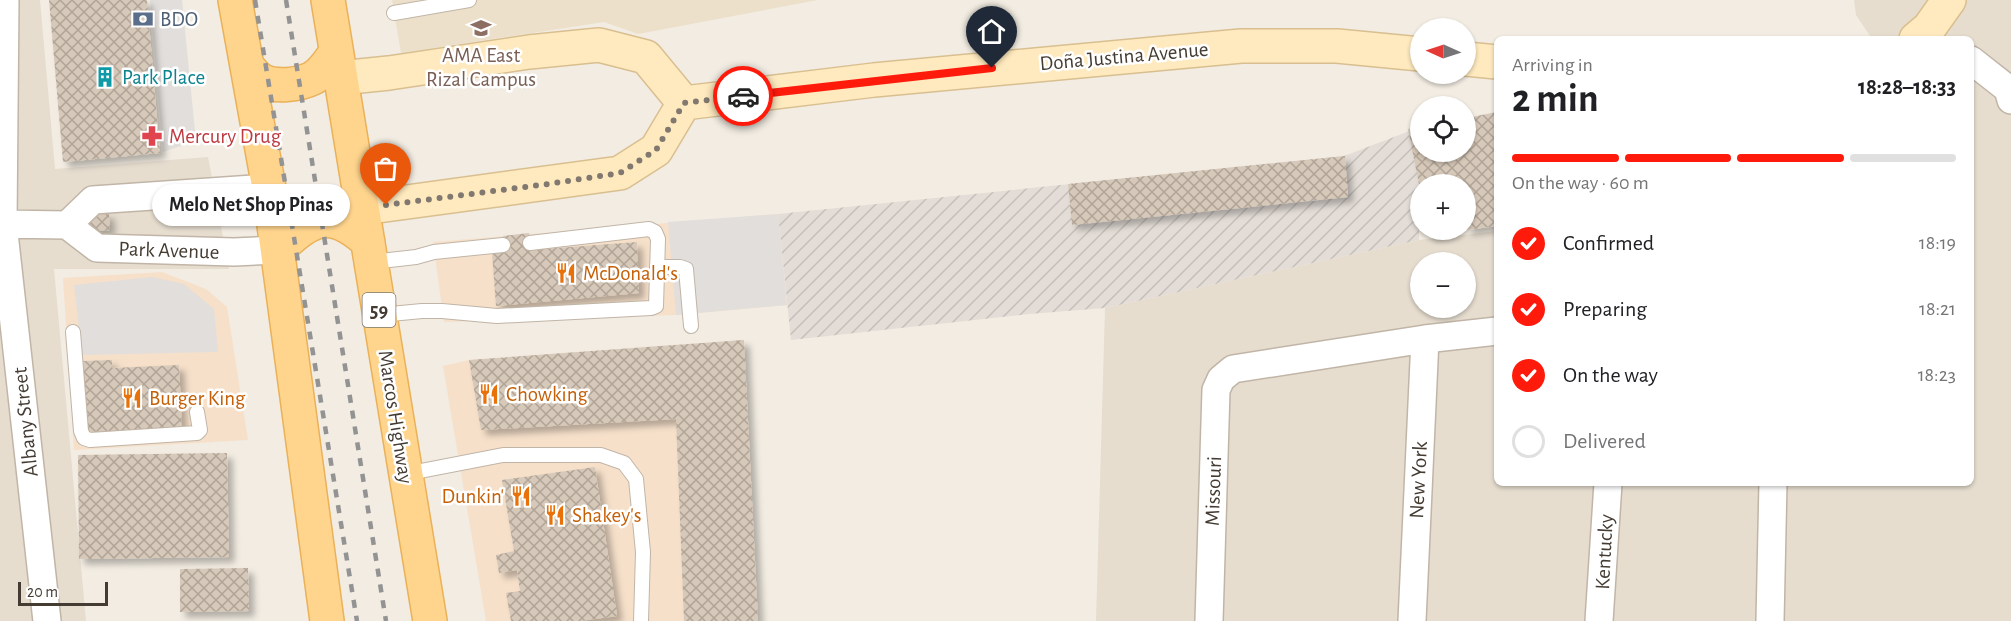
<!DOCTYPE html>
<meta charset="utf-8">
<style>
body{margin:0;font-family:"Alegreya Sans",sans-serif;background:#f6f6f6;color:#202124;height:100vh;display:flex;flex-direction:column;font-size:22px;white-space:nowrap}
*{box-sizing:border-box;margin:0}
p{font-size:20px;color:#757577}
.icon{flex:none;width:33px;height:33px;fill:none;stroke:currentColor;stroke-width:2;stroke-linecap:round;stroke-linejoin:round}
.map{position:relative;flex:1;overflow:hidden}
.side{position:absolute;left:1494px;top:36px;width:480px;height:450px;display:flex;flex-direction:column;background:#fff;border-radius:9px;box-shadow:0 2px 4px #0004}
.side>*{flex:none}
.needle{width:39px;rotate:273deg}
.controls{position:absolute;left:1410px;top:18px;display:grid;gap:12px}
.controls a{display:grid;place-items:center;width:66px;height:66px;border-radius:50%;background:#fff;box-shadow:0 2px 4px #0004;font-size:30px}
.scale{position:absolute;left:18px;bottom:15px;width:90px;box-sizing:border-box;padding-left:6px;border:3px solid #443b32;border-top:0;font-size:16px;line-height:21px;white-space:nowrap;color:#443b32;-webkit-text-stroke:4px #fff;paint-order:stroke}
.pin{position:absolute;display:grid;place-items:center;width:51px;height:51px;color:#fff;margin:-62px -26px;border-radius:50% 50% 50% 0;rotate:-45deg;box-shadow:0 0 6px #0007}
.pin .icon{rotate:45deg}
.courier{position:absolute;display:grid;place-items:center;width:60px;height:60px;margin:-30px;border:4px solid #ff1b0c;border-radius:50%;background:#fff;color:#222;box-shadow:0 2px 8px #0007}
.bubble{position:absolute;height:42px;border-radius:21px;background:#fff;box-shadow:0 2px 4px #0004;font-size:20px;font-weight:700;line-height:42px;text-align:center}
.summary em{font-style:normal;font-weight:700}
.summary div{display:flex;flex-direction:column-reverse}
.summary{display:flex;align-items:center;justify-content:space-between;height:102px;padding:0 18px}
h1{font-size:39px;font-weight:700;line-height:45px}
.bar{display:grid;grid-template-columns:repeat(4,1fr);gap:9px 6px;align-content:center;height:72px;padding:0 18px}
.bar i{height:8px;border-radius:4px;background:#e0e0e0}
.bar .selected{background:#ff1b0c}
.bar p{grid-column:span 4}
ol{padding:0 18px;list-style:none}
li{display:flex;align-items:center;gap:18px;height:66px}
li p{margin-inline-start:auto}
li .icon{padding:6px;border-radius:50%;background:#ff1b0c;color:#fff;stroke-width:4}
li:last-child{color:#757577}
li i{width:33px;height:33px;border:3px solid #e0e0e0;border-radius:50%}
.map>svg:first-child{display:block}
.residential{fill:#e6ddcf;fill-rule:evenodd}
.commercial{fill:#f6e0ca}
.industrial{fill:url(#industrial-furrows)}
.education{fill:#ece0ca}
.parking{fill:#e2dedb}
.building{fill:url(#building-cross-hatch);filter:url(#shadow)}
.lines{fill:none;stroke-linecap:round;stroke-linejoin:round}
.lane-casing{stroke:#c1b5a7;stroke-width:16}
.street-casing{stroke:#c1b5a7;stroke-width:30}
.secondary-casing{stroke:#d9bf90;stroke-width:36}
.primary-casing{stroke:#eab158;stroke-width:36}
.lane{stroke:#fff;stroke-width:14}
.street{stroke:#fff;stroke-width:27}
.secondary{stroke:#ffeabf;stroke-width:33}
.primary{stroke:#ffd58e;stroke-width:33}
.rail{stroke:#939393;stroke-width:4.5;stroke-dasharray:8 8;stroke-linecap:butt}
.done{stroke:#817970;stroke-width:6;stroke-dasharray:0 10.8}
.route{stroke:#ff1b0c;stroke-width:8}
.labels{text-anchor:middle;stroke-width:5;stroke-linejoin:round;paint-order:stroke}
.shield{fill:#fff;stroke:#7c7670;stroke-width:1.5}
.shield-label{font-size:20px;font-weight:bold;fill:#443b32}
.service-label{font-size:21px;fill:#4e5e75;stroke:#fff;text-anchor:start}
.education-label{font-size:21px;fill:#785e54;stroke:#fff}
.street-label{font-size:21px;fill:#443b32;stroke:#fff}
.culture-label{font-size:21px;fill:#0d838f;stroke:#fff;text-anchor:start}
.health-label{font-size:21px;fill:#be3a42;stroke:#fff;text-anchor:start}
.food-label{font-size:21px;fill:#c56008;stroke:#fff;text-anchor:start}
</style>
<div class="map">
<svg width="2011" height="621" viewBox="0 0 2011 621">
<defs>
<pattern id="industrial-furrows" width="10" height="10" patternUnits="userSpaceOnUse" patternTransform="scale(1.5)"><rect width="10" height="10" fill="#e4ddd7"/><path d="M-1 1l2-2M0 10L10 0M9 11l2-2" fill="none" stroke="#c5bfb9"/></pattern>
<pattern id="building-cross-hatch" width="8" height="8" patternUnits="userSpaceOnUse" patternTransform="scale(1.5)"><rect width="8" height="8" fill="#d7c9b9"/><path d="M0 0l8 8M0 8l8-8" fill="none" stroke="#b0a497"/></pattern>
<filter id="shadow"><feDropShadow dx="5.5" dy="5.5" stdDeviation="3" flood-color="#0004"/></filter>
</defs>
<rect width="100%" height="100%" fill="#f2ece2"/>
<path class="residential" d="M0,0H40L55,169L208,157L229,269H54L86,621H0Z
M1854,0H2011V621H1096L1105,308L1419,240L1497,231V483H1971V39H1872L1856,15ZM1420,262H1466V308H1420Z"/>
<path class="commercial" d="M778,214L787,305L676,315L444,322L433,242Z
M162,272L206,289L227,307L248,440L74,450L63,278Z
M744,340L758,621H486L443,366L469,360Z"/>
<path class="industrial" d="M1420,127V152H1427L1424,184H1420L1419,240L1105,308L1029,314L791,340L778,214L1344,156Z"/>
<path class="education" d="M392,0H818L638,34L604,22L401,53Z"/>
<path class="parking" d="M150,0H182L196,141L163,152Z
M778,214L787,305L676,315L668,222Z
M152,277L184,284L214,309L218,352L82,355L74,285Z"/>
<path class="building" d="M49,0H147L160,153L63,162Z
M1497,112V226L1466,230V184H1419L1408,129L1420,126V152H1466V118Z
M1345,156L1348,197L1072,225L1068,184Z
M109,213L110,230L86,232L85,215Z
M1428,230H1458L1459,231L1429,235Z
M529,233L530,250L637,242L639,293L496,306L492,253L504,252L503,236Z
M744,340L758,621H684L676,419L481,430L469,360Z
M112,360V368L179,365L182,429L86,432L83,361Z
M227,453L229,557L79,559L78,455Z
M595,467L617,616L580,621H511L506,593L520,591L517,570L499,573L496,555L514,551L502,480Z
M248,568L249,611L180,612V569Z"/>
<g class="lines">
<g class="lane-casing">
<path id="lane" d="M394,13L469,0
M372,262L416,257L434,252L503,245
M657,267H680L686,269L691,326
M380,315L422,311H442L497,316L651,308L656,306L658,239L655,232L649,229L530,243
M73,332L81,431L84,438L90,440L197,433L200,430L197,412
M405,474L503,455H601L624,463L636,479L643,552L641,621"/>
</g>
<g class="street-casing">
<path id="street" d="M5,0L3,224L47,621
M1971,60L2008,89L2011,100
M0,224L67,225L97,248L234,252L278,250
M67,225L93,200L269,188
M1209,621L1216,390L1221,379L1233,369L1425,339L1497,331
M1412,621L1425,339
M1599,621L1608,483
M1770,621L1773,483"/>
</g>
<g class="secondary-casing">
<path id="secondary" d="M1916,39L1929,28L1949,0
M1466,59L1497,62
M340,78L389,73L529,52L599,45L646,57L684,103
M684,103L874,80L1241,46H1337L1420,54
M363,208L620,173L656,150L684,103"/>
</g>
<g class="primary-casing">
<path id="primary" d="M235,0L269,188L327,621
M328,0L430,621
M247,66C251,70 256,77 261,80C275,88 299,85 313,78C323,72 329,62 336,52
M278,250C311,217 331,208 368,242"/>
</g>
<use href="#lane" class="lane"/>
<use href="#street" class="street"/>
<use href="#secondary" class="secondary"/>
<use href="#primary" class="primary"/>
<path class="rail" d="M255,0L357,621
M286,0L386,621"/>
</g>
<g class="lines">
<path class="done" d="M386,205L548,184L620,173L656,150L684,103L743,96"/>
<path class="route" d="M743,96L992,68"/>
</g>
<defs>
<g id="bank-bare" transform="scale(1.62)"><path d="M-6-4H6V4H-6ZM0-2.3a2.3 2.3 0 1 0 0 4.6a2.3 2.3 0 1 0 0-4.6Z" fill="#5c6f8a" stroke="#fff" stroke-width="2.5" paint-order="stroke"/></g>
<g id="university-bare" transform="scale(1.62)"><path d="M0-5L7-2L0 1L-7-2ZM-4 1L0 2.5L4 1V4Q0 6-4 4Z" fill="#8d6e63" stroke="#fff" stroke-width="2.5" paint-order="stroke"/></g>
<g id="building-bare" transform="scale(1.62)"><path d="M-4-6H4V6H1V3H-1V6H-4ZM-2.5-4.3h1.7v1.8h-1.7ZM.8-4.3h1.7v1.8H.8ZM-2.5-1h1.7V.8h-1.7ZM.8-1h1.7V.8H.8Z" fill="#0f9aa8" stroke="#fff" stroke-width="2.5" paint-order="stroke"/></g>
<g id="pharmacy-bare" transform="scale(1.62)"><path d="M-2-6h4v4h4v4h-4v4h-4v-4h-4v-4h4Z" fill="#e0444e" stroke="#fff" stroke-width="2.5" paint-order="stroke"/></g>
<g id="restaurant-bare" transform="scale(1.62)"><path d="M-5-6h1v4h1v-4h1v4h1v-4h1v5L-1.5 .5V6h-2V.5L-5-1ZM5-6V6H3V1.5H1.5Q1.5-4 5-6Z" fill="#e8710a" stroke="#fff" stroke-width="2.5" paint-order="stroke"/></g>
</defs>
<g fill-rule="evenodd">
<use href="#bank-bare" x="143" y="19"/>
<use href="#university-bare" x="481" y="28"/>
<use href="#building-bare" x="105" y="77"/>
<use href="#pharmacy-bare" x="152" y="136"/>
<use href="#restaurant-bare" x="566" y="273"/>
<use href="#restaurant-bare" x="489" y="394"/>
<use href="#restaurant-bare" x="132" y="398"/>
<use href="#restaurant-bare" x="521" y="496"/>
<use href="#restaurant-bare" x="555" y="515"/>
</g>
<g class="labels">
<rect class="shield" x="362.5" y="293" width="33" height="34" rx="4.5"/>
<g class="shield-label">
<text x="379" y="317">59</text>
</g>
<g class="service-label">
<text x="160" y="26">BDO</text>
</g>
<g class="education-label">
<text x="481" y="62">AMA East<tspan x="481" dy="24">Rizal Campus</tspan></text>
</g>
<g class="street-label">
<text transform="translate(1124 56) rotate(-5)" y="7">Doña Justina Avenue</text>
<text transform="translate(169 250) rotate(2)" y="7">Park Avenue</text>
<text transform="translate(396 417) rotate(81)" y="7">Marcos Highway</text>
<text transform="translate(25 422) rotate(-96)" y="7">Albany Street</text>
<text transform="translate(1418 480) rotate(-87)" y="7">New York</text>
<text transform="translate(1213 491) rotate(-88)" y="7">Missouri</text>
<text transform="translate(1604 552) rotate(-87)" y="7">Kentucky</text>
</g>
<g class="culture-label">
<text x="122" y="84">Park Place</text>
</g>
<g class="health-label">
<text x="169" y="143">Mercury Drug</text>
</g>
<g class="food-label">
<text x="583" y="280">McDonald's</text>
<text x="506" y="401">Chowking</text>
<text x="149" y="405">Burger King</text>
<text x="504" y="503" text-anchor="end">Dunkin'</text>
<text x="572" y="522">Shakey's</text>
</g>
</g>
</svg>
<div class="controls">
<a><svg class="needle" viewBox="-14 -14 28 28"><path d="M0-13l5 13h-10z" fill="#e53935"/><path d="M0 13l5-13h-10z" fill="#757577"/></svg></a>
<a><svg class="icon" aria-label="locate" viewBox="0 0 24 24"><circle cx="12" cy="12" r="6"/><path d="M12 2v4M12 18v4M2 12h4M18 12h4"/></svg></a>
<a>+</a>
<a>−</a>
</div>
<div class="scale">20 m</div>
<div class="pin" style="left:386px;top:205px;background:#ea580c"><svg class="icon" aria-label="bag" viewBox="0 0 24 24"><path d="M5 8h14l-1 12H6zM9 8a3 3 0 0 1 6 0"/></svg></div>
<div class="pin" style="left:992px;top:68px;background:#1f2937"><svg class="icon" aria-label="home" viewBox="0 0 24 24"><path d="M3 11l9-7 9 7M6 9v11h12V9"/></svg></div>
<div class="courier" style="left:743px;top:96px"><svg class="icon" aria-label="car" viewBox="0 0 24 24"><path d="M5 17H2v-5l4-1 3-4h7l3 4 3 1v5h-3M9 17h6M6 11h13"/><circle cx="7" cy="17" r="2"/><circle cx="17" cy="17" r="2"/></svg></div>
<div class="bubble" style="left:152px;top:184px;width:198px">Melo Net Shop Pinas</div>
<section class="side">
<div class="summary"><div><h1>2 min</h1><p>Arriving in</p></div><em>18:28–18:33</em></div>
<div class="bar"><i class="selected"></i><i class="selected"></i><i class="selected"></i><i></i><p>On the way · 60 m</p></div>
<ol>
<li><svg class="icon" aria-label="check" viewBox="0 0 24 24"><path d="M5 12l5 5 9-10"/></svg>Confirmed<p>18:19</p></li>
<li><svg class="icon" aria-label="check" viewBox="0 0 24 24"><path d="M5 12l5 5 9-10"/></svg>Preparing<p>18:21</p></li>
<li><svg class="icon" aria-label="check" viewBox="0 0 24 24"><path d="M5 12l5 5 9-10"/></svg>On the way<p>18:23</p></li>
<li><i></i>Delivered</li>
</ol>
</section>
</div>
